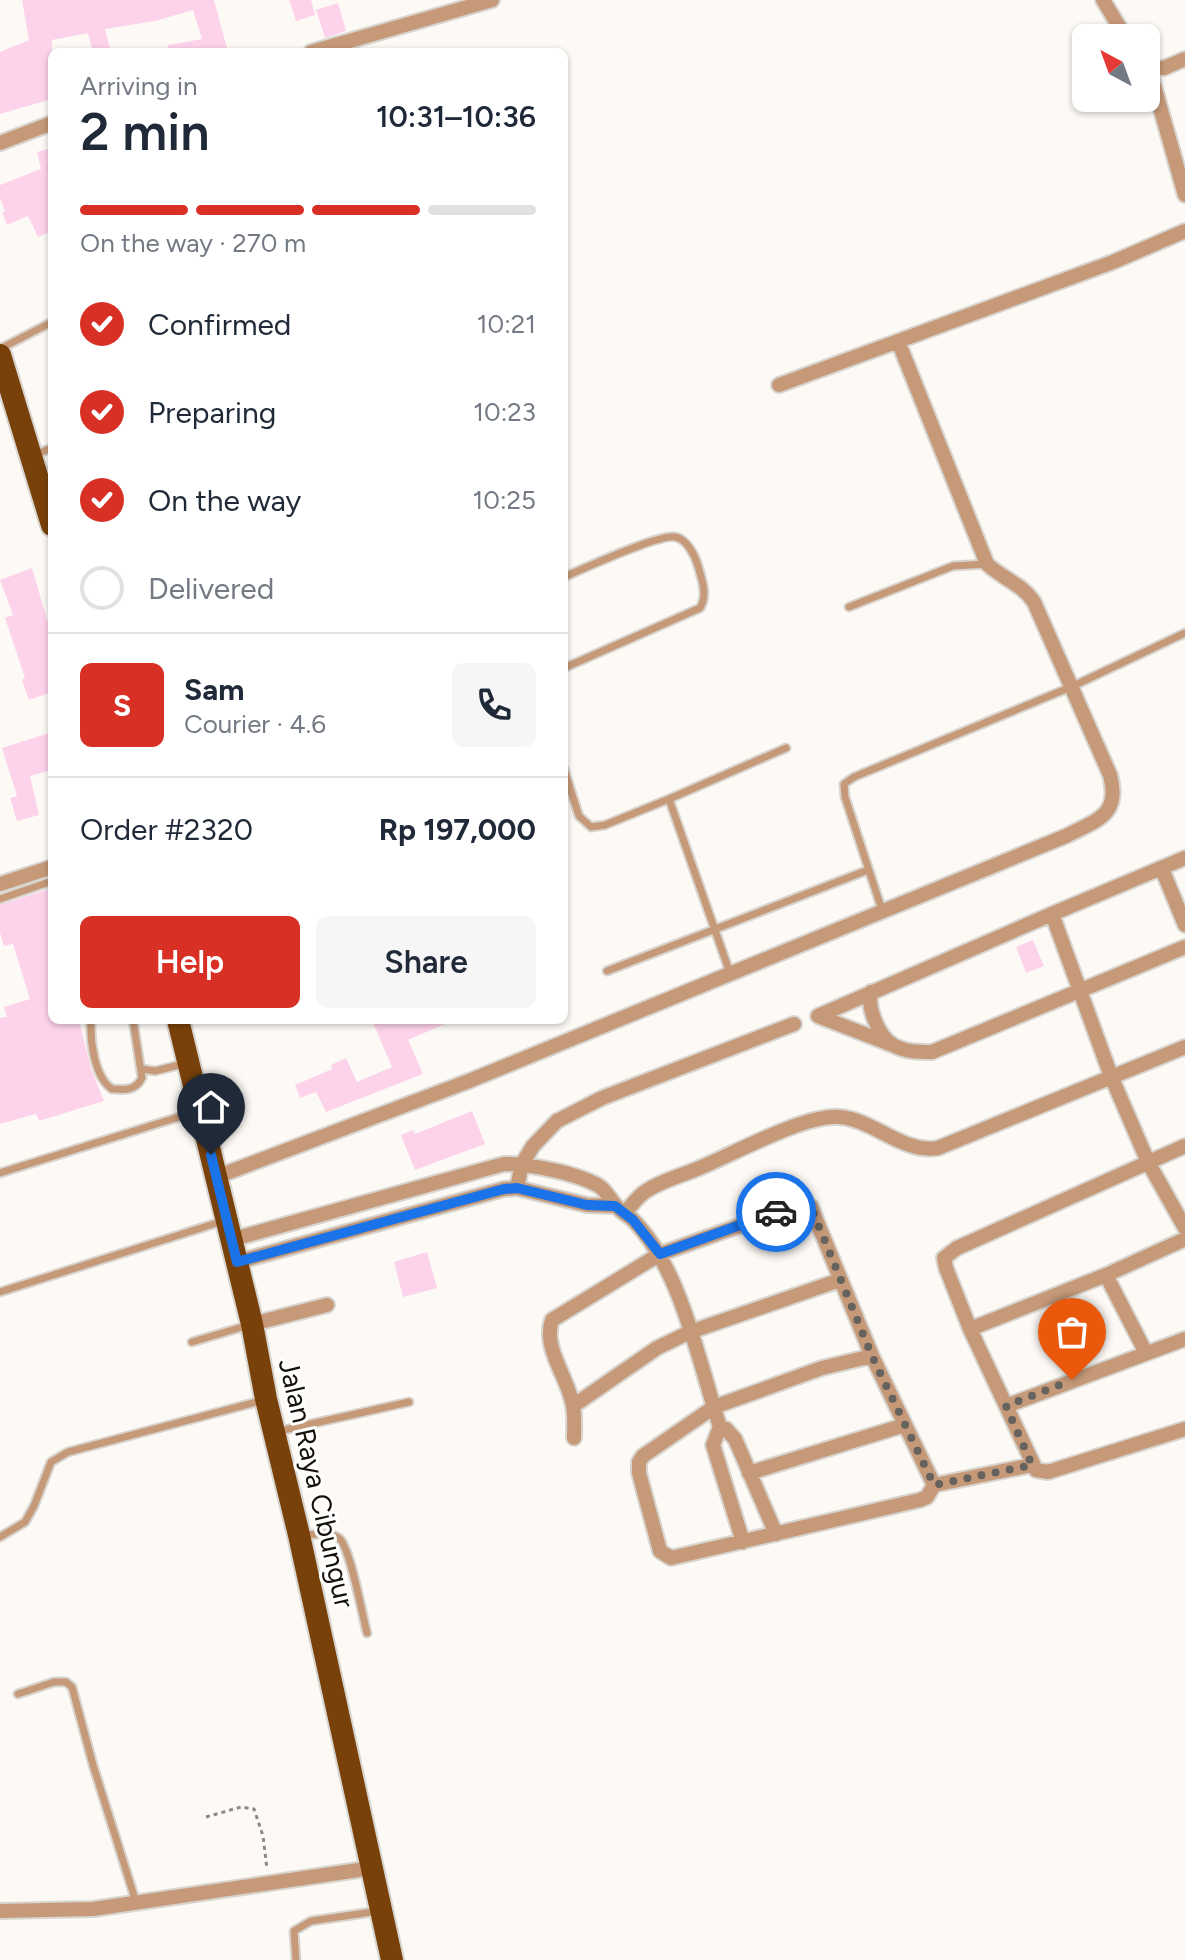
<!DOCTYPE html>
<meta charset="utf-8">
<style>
body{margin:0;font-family:Figtree,sans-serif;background:#f6f6f7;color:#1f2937;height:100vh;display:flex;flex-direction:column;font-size:30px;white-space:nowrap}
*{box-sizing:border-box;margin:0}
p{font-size:26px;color:#747a83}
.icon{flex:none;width:44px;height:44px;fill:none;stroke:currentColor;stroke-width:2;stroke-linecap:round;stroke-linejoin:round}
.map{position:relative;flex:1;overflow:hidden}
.panel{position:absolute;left:48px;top:48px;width:520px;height:976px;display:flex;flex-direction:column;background:#fff;border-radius:12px;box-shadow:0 2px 6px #0004}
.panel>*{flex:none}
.needle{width:52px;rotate:319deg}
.controls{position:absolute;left:1072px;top:24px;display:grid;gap:16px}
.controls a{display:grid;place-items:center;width:88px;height:88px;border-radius:12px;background:#fff;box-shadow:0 2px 6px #0004;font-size:40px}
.pin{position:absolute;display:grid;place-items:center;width:68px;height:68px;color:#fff;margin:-82px -34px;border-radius:50% 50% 50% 0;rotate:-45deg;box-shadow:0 0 8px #0007}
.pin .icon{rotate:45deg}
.courier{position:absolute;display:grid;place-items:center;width:80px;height:80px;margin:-40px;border:6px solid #1a73e8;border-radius:50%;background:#fff;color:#222;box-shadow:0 2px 10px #0007}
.overview em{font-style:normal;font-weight:600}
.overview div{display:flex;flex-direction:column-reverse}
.overview{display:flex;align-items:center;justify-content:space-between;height:136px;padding:0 32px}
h1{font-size:52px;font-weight:600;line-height:60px}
.bar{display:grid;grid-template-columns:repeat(4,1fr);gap:12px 8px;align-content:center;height:96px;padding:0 32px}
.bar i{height:10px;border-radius:6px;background:#e0e1e3}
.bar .on{background:#d93025}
.bar p{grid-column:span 4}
.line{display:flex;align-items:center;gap:20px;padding:0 32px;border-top:2px solid #e0e1e3}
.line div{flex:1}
.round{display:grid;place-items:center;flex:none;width:84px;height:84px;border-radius:12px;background:#f6f6f7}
ol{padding:0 32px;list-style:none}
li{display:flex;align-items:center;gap:24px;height:88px}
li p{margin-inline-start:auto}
li .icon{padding:8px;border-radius:50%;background:#d93025;color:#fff;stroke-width:4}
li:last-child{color:#747a83}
li i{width:44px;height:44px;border:4px solid #e0e1e3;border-radius:50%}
.action{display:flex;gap:16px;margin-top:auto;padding:16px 32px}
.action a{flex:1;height:92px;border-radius:12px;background:#d93025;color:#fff;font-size:32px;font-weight:600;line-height:92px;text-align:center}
.action a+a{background:#f6f6f7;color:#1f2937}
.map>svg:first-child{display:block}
.building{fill:#fdd3ec}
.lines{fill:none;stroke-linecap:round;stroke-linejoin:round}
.service-casing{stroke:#d8d5d0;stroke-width:11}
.minor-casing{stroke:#d8d5d0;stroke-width:18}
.trunk-casing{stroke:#d8d5d0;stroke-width:26}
.path{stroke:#8c8883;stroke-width:3;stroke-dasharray:4 4;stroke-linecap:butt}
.service{stroke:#c69a79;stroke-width:7}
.minor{stroke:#c69a79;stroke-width:14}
.trunk{stroke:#79410a;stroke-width:22}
.done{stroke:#66625d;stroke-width:8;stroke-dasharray:0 14.4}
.route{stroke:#1a73e8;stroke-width:10}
.labels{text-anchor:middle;stroke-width:6;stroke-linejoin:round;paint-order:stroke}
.street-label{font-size:28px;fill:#15100a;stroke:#fff}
</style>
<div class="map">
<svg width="1185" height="1960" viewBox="0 0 1185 1960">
<rect width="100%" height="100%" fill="#fdfaf6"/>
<path class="building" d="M22,0H214L228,52H168V45L202,39L193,10L155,21L105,29L111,52H93L88,33L52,40V99L0,114V52L29,40Z
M289,0H311L315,15L296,21Z
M338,3L346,31L325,38L316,10Z
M52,148V231L38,237L28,216L7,225L2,212L5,211L0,198V185L41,169L37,152Z
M32,568L52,637V692L29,700L22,680L25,678L5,618L13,615L0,580Z
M52,732V770L30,776L39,815L17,821L10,798L17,796L2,748Z
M52,888V1020H79L91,1069L104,1101L39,1121L36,1114L0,1124V1018L7,1017L4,1007L30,999L13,944L4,946L0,933V905Z
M1033,940L1044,966L1026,973L1016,947Z
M372,1020H454L408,1040L423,1074L326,1112L316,1092L300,1098L295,1085L332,1069L331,1065L346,1058L357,1082L392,1067Z
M472,1111L485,1144L415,1170L401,1135L413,1130L415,1134Z
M427,1252L437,1288L403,1297L394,1262Z"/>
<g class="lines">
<g class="service-casing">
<path id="service" d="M0,349L52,322
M34,455L52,448
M564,577C583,569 660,533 676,537C687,540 695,555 698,566C702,580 708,595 700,608L564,668
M849,607L953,566L987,564
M564,769L579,816L591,827L605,825L669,799
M0,899L52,881
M882,910L845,797L844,784L854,777L1071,687L1185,633
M607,971L868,870
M730,973L669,799L786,748
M91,1020C90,1040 94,1077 112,1089C125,1090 135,1091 142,1078L133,1020
M142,1069L155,1071L187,1063
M0,1173L198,1111
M0,1292L223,1221
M192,1342L249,1325
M275,1432L409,1402
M302,1535C312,1535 331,1531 340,1539C351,1551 362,1614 367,1633
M0,1537L25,1522L34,1506L51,1462L68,1452L264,1400
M18,1694L54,1682H66L72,1687L93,1765L136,1902
M296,1960L294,1931L311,1921L379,1911"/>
</g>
<g class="minor-casing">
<path id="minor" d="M1103,0L1126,38
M311,52L492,0
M1146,65L1149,68H1164L1185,59
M1149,68L1185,195
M0,143L52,123
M779,385L1113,262L1185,231
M1162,869L1185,925
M0,884L52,867
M1052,914L1185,858
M871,992C867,1007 878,1036 893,1045C905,1052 919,1052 932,1052L1185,947
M890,1044L818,1016L1052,914L1111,1076L1148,1162L1185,1228
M1185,1146L957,1248L944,1258L946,1268L970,1329L1036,1470L1048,1472L1185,1429
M216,1177L469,1081L1066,836C1097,820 1121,815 1110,775L1034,602C1022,584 1003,579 987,564L898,341
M517,1188L522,1164L533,1146L557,1121L602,1098L794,1024
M625,1213C631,1206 637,1197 646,1191C661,1181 680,1176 697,1169C732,1155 804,1114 840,1117C874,1120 904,1154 938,1148L1185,1047
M230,1240L504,1164C530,1164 577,1173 599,1186C608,1192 611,1202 619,1209C623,1213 629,1216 633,1220C681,1268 699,1363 720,1427L726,1429L735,1439L776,1534
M237,1262L504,1189L517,1188L587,1205L615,1206
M1106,1275L1146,1353
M252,1324L327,1305
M970,1329L1106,1275L1185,1239
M573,1406L657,1348L690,1332L840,1280
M1006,1406L1185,1339
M720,1427L713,1445L743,1542
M574,1438C574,1428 575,1416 573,1406C569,1379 542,1348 552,1320L660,1254L798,1205L811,1207L872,1356L934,1485L927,1497L920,1500L671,1558L660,1551L639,1473V1462L643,1456L714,1407L822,1368L872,1356
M749,1473L905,1425
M934,1485L1032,1465
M0,1911L93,1909L372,1868"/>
</g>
<g class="trunk-casing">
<path id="trunk" d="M0,355L52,525
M178,1020L252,1324L266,1399L299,1535L392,1960"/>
</g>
<path class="path" d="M206,1817L241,1807L254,1809L263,1836L267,1869"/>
<use href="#service" class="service"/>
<use href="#minor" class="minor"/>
<use href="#trunk" class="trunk"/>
</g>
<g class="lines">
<path class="done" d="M776,1212L798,1205L811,1207L872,1356L934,1485L1032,1465L1006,1406L1072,1380"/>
<path class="route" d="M211,1155L237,1262L504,1189L517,1188L587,1205L615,1206L633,1220L660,1254L776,1212"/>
</g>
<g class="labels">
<g class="street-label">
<text transform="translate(317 1483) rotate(77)" y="10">Jalan Raya Cibungur</text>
</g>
</g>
</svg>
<div class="controls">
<a><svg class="needle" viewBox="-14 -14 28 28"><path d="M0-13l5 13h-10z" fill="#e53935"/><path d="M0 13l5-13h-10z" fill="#747a83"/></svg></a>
</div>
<div class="pin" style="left:1072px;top:1380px;background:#ea580c"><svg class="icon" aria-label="bag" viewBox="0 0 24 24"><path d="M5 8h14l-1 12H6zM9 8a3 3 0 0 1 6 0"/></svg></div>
<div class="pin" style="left:211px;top:1155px;background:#1f2937"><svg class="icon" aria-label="home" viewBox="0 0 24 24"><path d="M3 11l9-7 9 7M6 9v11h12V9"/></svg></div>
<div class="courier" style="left:776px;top:1212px"><svg class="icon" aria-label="car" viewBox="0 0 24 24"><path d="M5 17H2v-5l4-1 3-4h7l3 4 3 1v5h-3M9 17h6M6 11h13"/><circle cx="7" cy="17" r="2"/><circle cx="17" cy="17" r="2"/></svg></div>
<section class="panel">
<div class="overview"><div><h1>2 min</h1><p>Arriving in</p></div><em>10:31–10:36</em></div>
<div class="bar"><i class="on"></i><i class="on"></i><i class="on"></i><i></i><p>On the way · 270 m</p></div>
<ol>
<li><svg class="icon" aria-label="check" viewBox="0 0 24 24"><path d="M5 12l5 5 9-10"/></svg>Confirmed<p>10:21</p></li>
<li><svg class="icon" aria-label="check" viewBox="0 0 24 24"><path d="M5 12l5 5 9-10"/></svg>Preparing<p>10:23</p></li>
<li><svg class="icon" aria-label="check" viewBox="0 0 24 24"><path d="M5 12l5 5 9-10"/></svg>On the way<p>10:25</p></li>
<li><i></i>Delivered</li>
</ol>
<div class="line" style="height:144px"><b class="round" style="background:#d93025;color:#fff">S</b><div><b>Sam</b><p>Courier · 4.6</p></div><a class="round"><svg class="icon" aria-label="phone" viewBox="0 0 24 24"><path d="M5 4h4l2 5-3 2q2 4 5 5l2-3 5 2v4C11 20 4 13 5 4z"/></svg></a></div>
<div class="line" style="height:104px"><div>Order #2320</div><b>Rp 197,000</b></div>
<div class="action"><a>Help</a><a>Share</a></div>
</section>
</div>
